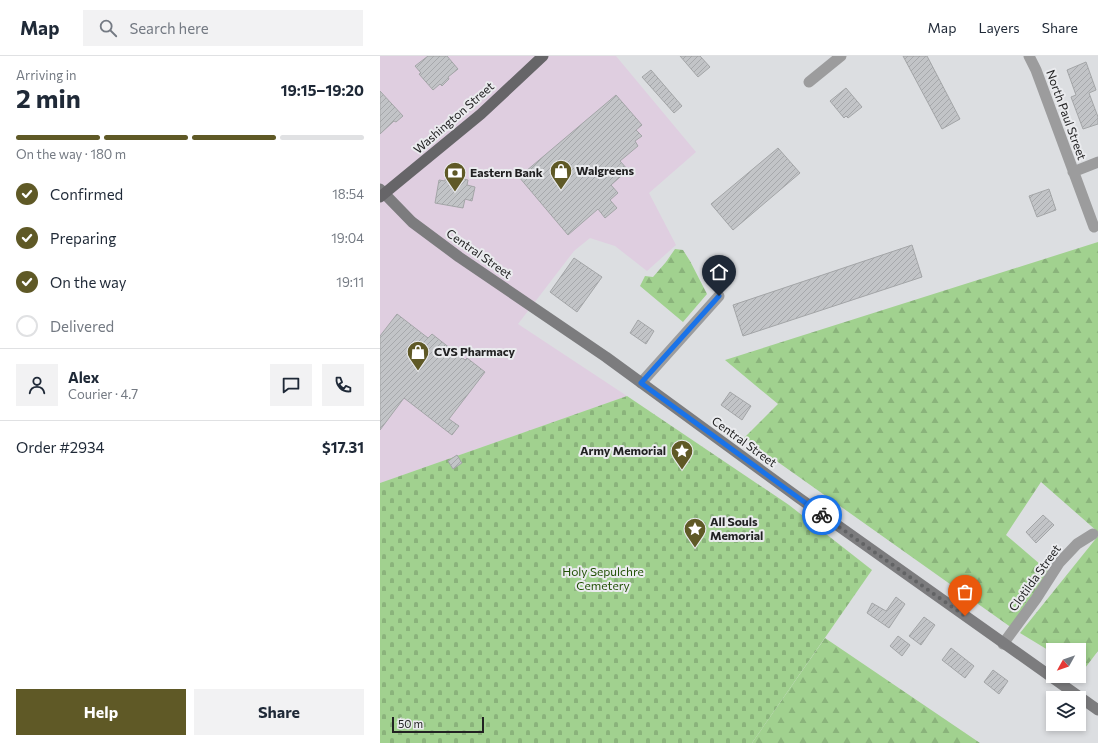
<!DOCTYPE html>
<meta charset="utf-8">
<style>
body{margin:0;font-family:Commissioner,sans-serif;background:#f2f2f3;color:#1f2937;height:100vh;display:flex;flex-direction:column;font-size:15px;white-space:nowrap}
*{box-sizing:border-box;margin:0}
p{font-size:13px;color:#747a83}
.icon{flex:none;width:22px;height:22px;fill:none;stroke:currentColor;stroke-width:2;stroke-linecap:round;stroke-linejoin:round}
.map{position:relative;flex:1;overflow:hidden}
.sheet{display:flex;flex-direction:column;background:#fff;width:380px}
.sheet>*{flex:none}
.needle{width:26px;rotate:230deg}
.controls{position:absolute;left:666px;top:587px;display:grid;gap:8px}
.controls a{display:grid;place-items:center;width:40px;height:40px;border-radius:0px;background:#fff;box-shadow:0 2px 6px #0003;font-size:20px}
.scale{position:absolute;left:12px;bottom:10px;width:92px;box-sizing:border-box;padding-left:4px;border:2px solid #212122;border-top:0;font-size:11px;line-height:14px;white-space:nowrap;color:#212122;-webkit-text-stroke:3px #eaebee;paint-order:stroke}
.pin{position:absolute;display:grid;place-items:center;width:34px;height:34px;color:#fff;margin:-41px -17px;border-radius:50% 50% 50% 0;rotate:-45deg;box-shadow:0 0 4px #0007}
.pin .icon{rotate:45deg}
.courier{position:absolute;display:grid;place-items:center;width:40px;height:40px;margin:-20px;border:3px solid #1a73e8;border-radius:50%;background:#fff;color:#222;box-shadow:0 1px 5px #0007}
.headline em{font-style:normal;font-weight:700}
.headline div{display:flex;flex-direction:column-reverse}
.headline{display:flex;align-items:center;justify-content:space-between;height:68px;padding:0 16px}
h1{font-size:26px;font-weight:700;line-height:30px}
.bar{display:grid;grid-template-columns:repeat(4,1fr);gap:6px 4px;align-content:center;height:48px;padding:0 16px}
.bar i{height:5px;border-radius:3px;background:#e0e1e3}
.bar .on{background:#5f5926}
.bar p{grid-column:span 4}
.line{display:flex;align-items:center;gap:10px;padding:0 16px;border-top:1px solid #e0e1e3}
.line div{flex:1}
.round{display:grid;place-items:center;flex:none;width:42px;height:42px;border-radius:0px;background:#f2f2f3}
ol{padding:0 16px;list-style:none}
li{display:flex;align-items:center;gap:12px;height:44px}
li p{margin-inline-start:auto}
li .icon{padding:4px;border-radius:50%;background:#5f5926;color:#fff;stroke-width:4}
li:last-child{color:#747a83}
li i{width:22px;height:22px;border:2px solid #e0e1e3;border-radius:50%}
.primary-button{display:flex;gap:8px;margin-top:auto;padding:8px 16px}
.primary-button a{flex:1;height:46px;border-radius:0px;background:#5f5926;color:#fff;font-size:16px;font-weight:700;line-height:46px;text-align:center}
.primary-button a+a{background:#f2f2f3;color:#1f2937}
header{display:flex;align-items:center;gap:24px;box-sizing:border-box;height:56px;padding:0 20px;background:#fff;border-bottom:1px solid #e0e1e3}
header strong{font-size:19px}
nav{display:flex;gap:22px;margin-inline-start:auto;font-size:14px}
.search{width:280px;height:36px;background:#f2f2f3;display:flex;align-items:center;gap:10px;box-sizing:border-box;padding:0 14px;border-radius:0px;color:#747a83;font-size:15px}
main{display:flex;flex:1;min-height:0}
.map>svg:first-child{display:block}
.commercial{fill:#dfcee0}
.forest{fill:url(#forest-firs)}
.cemetery{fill:url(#cemetery-stones)}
.building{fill:url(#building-hatch);stroke:#a3a5a7}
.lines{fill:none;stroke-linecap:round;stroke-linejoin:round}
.minor{stroke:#9c9c9d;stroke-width:11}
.secondary{stroke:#7c7c7e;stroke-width:11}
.primary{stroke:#666568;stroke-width:11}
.done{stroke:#626365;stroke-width:4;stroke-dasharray:0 7.2}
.route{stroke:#1a73e8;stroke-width:5}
.labels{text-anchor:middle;stroke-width:4;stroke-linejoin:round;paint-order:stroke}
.street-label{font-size:12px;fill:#212122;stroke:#eaebee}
.poi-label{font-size:12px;font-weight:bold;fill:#212122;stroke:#eaebee;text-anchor:start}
.park-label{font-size:12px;fill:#215005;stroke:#eaebee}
</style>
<header>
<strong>Map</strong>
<div class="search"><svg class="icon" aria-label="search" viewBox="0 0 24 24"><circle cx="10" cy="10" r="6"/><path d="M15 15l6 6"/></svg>Search here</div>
<nav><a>Map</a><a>Layers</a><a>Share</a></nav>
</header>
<main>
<section class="sheet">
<div class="headline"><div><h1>2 min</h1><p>Arriving in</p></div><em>19:15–19:20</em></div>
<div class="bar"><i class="on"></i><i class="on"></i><i class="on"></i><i></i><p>On the way · 180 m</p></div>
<ol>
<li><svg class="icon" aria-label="check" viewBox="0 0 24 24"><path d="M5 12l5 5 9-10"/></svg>Confirmed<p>18:54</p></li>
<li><svg class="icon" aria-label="check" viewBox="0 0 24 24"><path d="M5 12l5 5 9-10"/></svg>Preparing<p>19:04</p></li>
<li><svg class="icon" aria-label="check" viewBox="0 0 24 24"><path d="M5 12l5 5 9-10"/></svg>On the way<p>19:11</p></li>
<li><i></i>Delivered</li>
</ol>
<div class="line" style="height:72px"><a class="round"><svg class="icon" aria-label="person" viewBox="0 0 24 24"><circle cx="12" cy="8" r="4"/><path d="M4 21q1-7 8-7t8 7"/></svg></a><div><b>Alex</b><p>Courier · 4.7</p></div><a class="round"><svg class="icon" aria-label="chat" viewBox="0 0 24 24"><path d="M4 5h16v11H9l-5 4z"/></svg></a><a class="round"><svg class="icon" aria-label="phone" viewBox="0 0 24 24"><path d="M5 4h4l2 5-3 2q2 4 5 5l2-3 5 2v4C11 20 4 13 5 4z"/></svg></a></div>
<div class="line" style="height:52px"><div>Order #2934</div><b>$17.31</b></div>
<div class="primary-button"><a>Help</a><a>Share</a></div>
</section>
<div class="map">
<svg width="718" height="687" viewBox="0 0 718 687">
<defs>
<pattern id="forest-firs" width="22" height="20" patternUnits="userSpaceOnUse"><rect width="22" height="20" fill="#a1d18f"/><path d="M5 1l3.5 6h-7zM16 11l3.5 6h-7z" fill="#8ab37b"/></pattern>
<pattern id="cemetery-stones" width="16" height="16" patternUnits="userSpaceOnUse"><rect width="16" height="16" fill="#a1d18f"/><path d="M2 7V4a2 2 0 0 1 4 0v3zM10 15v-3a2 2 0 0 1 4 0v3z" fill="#8ab37b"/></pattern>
<pattern id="building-hatch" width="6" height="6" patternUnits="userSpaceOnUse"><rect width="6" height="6" fill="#c2c4c7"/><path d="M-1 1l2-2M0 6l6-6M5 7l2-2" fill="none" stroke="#a6a8ab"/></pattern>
</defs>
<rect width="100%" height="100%" fill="#dcdee1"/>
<path class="commercial" d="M0,0H236L316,96L269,137L296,189L267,215L235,190L210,182L194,195L138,268L247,340L0,427Z"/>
<path class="forest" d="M718,186V476L661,426L626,479L668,515L632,572L364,382L398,348L345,304Z
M295,193L303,194L310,205L327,238L303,266L260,230L265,220L273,221L286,206Z
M718,480V595L702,616L699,614V594H673V597L640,577Z
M445,582L600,687H372Z"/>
<path class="cemetery" d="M247,340L409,449L492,514L372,687H0V427Z"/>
<path class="building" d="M48,0H67L78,13L68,21L69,23L62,30L60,28L53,34L39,18L41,17L35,10Z
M300,0H320L330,11L318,21Z
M523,0H547L580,63L562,73Z
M706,6L716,34L709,37L718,61V68L703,73L691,41L696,39L687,14Z
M271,14L302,50L294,57L262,21Z
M466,32L482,51L468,62L466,60L464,62L450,45Z
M0,35L23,60L16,66L14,65L0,78Z
M236,39L262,69L256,74L262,80L255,85L258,90L240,105L248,114L231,129L238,137L230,144L237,152L225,162L218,153L188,179L139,121Z
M398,92L420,117L353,174L331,148Z
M66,119L88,124L87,129L95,131L92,145L85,143L83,152L55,147L59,124L65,125Z
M669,133L676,154L657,161L649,140Z
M532,189L542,221L363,280L353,249Z
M194,202L222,221L197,256L170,236Z
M17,258L48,282L52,278L85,304L87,302L105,316L69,363L79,370L72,379L24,342L0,374V280Z
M258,264L274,275L266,288L250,277Z
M350,336L371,350L362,364L341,349Z
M77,399L82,407L73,413L68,405Z
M663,459L674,469L656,487L646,476Z
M516,541L525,548L509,572L487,557L492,547L506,555Z
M544,561L555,569L541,589L529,580Z
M518,580L530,589L522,600L510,590Z
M571,592L594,610L585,622L562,604Z
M613,614L628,625L619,638L604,626Z"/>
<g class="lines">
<path class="minor" d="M649,0L656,14L714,171
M429,26L461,0
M693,116L718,106
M261,327L339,240
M623,588L656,543L679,507L697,488L713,478"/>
<path class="secondary" d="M0,133L32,166L79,201L226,301L419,442L718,654"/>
<path class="primary" d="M0,141L101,58L163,0"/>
</g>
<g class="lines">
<path class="done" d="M442,459L585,560"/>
<path class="route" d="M339,240L261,327L442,459"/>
</g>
<defs>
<g id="shop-pin" transform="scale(1.15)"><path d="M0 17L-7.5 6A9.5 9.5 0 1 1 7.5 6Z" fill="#5f5926" stroke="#eaebee"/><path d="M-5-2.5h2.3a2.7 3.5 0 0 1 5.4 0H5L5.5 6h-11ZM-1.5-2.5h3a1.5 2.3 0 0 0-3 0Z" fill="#fff"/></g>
<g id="bank-pin" transform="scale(1.15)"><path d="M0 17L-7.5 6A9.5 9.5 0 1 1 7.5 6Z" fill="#5f5926" stroke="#eaebee"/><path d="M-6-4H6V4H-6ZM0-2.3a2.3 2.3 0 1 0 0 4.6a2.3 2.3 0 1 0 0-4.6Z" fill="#fff"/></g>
<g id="sight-pin" transform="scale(1.15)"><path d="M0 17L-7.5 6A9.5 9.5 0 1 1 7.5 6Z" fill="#5f5926" stroke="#eaebee"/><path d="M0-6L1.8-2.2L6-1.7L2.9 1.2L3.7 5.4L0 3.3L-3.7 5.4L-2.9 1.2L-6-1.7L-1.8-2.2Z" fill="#fff"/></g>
</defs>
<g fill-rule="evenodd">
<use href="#shop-pin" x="181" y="115"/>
<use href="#bank-pin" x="75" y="117"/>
<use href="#shop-pin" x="38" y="296"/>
<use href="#sight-pin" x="302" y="395"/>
<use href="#sight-pin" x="315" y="473"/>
</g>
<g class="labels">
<g class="street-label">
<text transform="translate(686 59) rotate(70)" y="4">North Paul Street</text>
<text transform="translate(74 62) rotate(-41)" y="4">Washington Street</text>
<text transform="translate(99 198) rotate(35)" y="4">Central Street</text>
<text transform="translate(364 386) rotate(36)" y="4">Central Street</text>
<text transform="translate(655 522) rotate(-54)" y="4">Clotilda Street</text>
</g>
<g class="poi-label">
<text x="196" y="119">Walgreens</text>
<text x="90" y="121">Eastern Bank</text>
<text x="54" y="300">CVS Pharmacy</text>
<text x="286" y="399" text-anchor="end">Army Memorial</text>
<text x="330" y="470">All Souls<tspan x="330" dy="14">Memorial</tspan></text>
</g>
<g class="park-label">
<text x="223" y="520">Holy Sepulchre<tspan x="223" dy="14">Cemetery</tspan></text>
</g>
</g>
</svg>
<div class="controls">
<a><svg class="needle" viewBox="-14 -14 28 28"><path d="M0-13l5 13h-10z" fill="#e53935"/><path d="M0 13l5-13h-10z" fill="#747a83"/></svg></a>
<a><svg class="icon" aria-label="layers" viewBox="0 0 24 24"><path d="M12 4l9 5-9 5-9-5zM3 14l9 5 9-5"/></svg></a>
</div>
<div class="scale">50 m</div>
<div class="pin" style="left:585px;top:560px;background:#ea580c"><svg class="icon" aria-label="bag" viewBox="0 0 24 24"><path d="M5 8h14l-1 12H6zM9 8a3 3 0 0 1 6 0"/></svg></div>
<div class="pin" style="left:339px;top:240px;background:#1f2937"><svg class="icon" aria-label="home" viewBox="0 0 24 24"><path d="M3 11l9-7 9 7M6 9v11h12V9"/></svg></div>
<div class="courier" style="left:442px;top:459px"><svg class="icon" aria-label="bike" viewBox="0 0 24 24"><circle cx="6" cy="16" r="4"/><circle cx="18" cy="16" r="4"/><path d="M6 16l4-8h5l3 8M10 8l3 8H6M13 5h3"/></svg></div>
</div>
</main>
